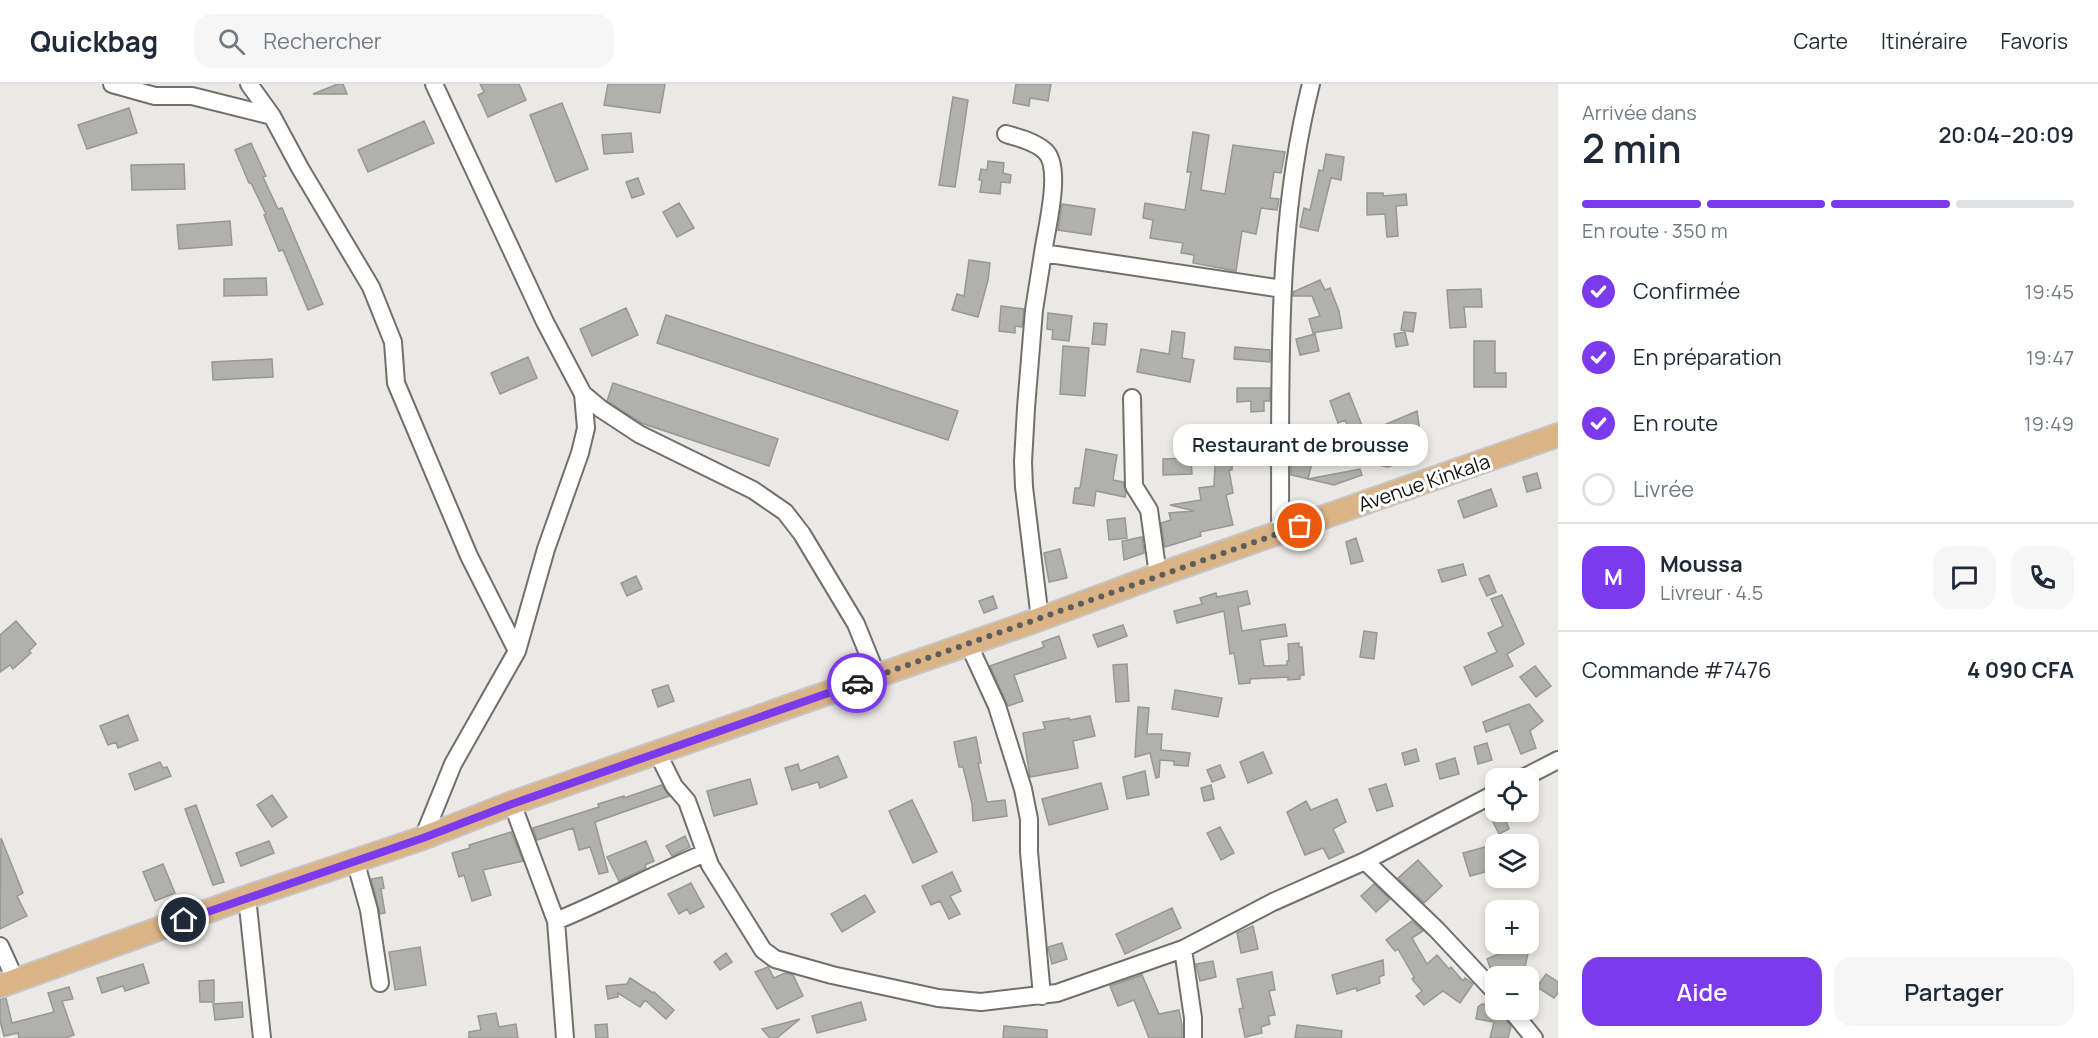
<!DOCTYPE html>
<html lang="fr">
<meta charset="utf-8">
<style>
body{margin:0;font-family:Manrope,sans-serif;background:#f6f6f7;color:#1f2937;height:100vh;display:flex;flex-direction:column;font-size:22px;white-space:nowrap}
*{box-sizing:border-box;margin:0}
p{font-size:20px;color:#747a83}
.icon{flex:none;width:33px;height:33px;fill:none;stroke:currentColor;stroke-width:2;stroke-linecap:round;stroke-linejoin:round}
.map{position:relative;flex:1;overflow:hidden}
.drawer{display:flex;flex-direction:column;background:#fff;width:540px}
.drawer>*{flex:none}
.buttons{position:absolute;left:1485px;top:684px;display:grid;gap:12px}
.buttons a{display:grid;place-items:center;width:54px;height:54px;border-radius:12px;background:#fff;box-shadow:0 3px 9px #0003;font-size:30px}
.pin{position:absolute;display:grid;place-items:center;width:51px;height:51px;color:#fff;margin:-26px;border:3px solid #fff;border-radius:50%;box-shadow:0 2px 6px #0007}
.courier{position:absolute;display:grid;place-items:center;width:60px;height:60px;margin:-30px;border:4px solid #7c3aed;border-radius:50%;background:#fff;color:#222;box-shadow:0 2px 8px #0007}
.bubble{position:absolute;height:42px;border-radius:18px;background:#fff;box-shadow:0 3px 9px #0003;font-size:20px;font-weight:600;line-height:42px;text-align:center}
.headline em{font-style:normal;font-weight:600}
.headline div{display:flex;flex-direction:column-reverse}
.headline{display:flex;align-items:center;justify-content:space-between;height:102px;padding:0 24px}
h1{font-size:39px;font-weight:600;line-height:45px}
.bar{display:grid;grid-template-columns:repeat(4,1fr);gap:9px 6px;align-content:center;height:72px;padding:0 24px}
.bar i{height:8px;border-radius:4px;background:#e0e1e3}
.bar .active{background:#7c3aed}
.bar p{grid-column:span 4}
.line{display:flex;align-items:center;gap:15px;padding:0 24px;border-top:2px solid #e0e1e3}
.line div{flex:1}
.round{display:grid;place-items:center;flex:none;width:63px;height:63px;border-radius:18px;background:#f6f6f7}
ol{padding:0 24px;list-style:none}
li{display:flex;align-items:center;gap:18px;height:66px}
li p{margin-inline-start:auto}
li .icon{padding:6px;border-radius:50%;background:#7c3aed;color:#fff;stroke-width:4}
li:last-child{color:#747a83}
li i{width:33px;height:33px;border:3px solid #e0e1e3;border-radius:50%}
.cta{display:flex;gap:12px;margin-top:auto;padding:12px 24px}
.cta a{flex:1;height:69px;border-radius:18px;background:#7c3aed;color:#fff;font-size:24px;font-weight:600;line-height:69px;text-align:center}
.cta a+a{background:#f6f6f7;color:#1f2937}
header{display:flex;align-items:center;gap:36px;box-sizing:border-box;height:84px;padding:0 30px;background:#fff;border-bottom:2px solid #e0e1e3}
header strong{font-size:28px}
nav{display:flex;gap:33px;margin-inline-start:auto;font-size:21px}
.search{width:420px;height:54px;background:#f6f6f7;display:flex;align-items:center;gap:15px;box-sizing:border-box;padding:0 21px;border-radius:18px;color:#747a83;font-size:22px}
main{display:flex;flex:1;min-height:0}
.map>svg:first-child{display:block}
.building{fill:#b0b0ac;stroke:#979793;stroke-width:1.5}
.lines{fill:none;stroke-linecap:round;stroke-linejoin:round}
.minor-casing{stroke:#72706d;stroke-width:20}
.major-casing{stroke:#c6c6c6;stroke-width:26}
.minor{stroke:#fff;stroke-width:16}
.major{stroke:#dab386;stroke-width:22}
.done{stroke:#5e5d5b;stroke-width:6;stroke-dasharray:0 10.8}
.route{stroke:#7c3aed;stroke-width:8}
.labels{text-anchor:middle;stroke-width:6;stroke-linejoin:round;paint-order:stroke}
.street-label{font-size:20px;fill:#121210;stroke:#fff}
</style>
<header>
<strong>Quickbag</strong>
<div class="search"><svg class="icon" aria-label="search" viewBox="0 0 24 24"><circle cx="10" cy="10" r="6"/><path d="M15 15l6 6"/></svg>Rechercher</div>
<nav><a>Carte</a><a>Itinéraire</a><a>Favoris</a></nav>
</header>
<main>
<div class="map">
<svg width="1558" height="954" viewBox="0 0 1558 954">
<rect width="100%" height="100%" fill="#ebe9e5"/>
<path class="building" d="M338,0H343L347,10H313Z
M480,0H519L526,16L488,33L478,11L484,8Z
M608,0H665L660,29L604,21Z
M1016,0H1051L1048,17L1030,14L1029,22L1013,19Z
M953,13L968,16L955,103L939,101Z
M562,19L588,85L556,98L530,31Z
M129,24L137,49L87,65L78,41Z
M424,37L434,59L368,88L358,66Z
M1193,48L1209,51L1201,106L1225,110L1233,61L1285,68L1281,89L1274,88L1270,114L1279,115L1277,126L1261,124L1256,150L1242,147L1236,187L1193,179L1194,171L1181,169L1183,159L1150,154L1153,136L1143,134L1145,119L1185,126L1191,88H1187Z
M631,49L633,68L604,70L602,51Z
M251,59L266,92L263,93L278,125L282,124L323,220L308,226L283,166L279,167L264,131L266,130L251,99H249L235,66Z
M1326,70L1344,73L1341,96L1331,94L1318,147L1300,143L1304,124L1310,126L1319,86L1323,87Z
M988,77L1004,79L1003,89L1011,91L1010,99L1001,98L1000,110L980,108L982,96H979L981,85L987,86Z
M184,80L185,105L132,106L131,81Z
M638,94L644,110L632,114L626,98Z
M1367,109H1383V112L1406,110L1407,121L1396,122L1398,152L1387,153L1385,130L1367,131Z
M679,119L694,144L677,153L663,128Z
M1062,120L1095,125L1091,151L1058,146Z
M230,137L232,161L179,165L177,141Z
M969,176L990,179L988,196L978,233L952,226L957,210L964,212Z
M266,194L267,211L224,212V195Z
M1320,196L1325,206L1330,204L1339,227L1342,244L1313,249L1309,235L1320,232L1312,212H1293V208Z
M1481,205L1482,223H1464L1466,243L1450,244L1447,206Z
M1001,222L1024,225L1022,243L1015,242V249L999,247Z
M626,224L638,251L592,272L580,245Z
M1404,228L1416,229L1413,248L1401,246Z
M1048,229L1072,232L1069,257L1052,255L1053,246L1047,245Z
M666,231L958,327L948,356L657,259Z
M1094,239L1107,240L1105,261L1092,260Z
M1172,247L1185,249L1182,274L1194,276L1190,298L1137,288L1141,265L1169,270Z
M1405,248L1408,261L1396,263L1394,250Z
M1315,250L1319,267L1300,271L1296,255Z
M1474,257H1495V289H1506V303H1474Z
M1063,262L1089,264L1085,312L1060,310Z
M1235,263L1270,266V278L1234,275Z
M528,273L537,294L500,310L491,289Z
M272,275L273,293L213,296L212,278Z
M613,299L778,355L769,382L641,339L607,317Z
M1237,304H1270V317H1264V327L1251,328V317L1237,318Z
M1349,309L1365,349L1417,327L1420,348L1403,350L1411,374L1388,383L1364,378L1345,336L1338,339L1330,317Z
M1216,359L1233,360L1232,386H1229L1233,409L1226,411L1233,441L1200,448L1201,452L1165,463L1161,439L1171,436L1169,429L1194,427L1170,421L1201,416L1199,404L1214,402Z
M1086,365L1117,371L1113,396L1123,398L1126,409L1125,413L1096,407L1094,422L1073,419L1075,404H1080Z
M1191,374L1192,390L1163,391V375Z
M1291,374L1312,379L1308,395L1360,385L1362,391L1334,401L1291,391Z
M1537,389L1541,404L1527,408L1523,393Z
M1491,405L1497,422L1464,434L1458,417Z
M1125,434L1127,454L1109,456L1107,436Z
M1142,453L1144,469L1124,476L1122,457Z
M1356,454L1363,477L1351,480L1346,458Z
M1060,465L1067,494L1049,498L1044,469Z
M1463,480L1466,491L1442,498L1438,486Z
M1489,491L1496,508L1487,512L1479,495Z
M636,492L642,505L627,512L621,499Z
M1247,507L1250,520L1238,523L1242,547L1285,540L1287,552L1260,556L1264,582L1287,581V577H1289L1288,560L1299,559V563H1302L1304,591H1300V595L1288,596V593L1250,595V599L1239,600L1234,569L1230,570L1224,527L1177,539L1174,527L1202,520L1200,514L1216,509L1217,513Z
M1502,511L1524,560L1507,570L1513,582L1472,601L1464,583L1497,568L1488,549L1503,542L1491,515Z
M993,512L997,524L984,529L979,517Z
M16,537L36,560L29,567L31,569L13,585L10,581L0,588V551Z
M1123,541L1127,552L1098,563L1093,551Z
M1364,547L1377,549L1374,575L1360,573Z
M1059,552L1066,574L1014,591L1023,617L1008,622L990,582L1044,563L1042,558Z
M1127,580L1129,617L1116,618L1113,581Z
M1535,582L1551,602L1536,613L1520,593Z
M668,601L674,617L658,623L652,606Z
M1175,606L1222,614L1218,633L1172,625Z
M1529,620L1543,637L1530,647L1536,664L1521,670L1509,640L1486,648L1483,638Z
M1138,623L1149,624L1147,650H1162L1161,666L1190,669L1188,682L1174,681V677L1160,676L1159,693L1156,694L1150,669L1135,673Z
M128,631L138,656L118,664L116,658L108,661L100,642Z
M1090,632L1095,652L1073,657L1078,684L1030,693L1023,649L1045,645L1043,638L1069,634L1070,636Z
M976,653L981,679H978L987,718L1005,716L1007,732L973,737L972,720L963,683H959L954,658Z
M1487,659L1492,676L1478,680L1474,663Z
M1416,665L1419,677L1405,681L1402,669Z
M1263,668L1272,689L1248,699L1240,678Z
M838,672L847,693L820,704L818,698L792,706L785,684L798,680L800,687Z
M1455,674L1459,690L1440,695L1436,680Z
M160,678L163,684L167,683L171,692L135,706L129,690Z
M1220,681L1225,693L1212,698L1207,686Z
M1145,687L1149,711L1127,715L1123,693Z
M750,695L757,720L714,732L707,707Z
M1101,699L1108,725L1049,741L1042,715Z
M1386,700L1393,722L1377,727L1369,705Z
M662,701L669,712L595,738L608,788L599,790L590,763L579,766L573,744L537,756L533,744L599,723L598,720L624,712V714Z
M1211,701L1214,715L1204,717L1201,704Z
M272,711L287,733L272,743L257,721Z
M1337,715L1346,738L1333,745L1344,768L1329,775L1323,764L1305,771L1287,728L1306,717L1311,726Z
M912,716L937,768L913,779L889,727Z
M196,721L224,798L213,801L185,725Z
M1488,728H1503L1509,745L1499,750Z
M1220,743L1234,769L1221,776L1207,749Z
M511,748L523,777L483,786L491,811L472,817L464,791L459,793L452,769L470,764L469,761Z
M685,752L690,763L672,772L666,762Z
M1,754L23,809L17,812L27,832L0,845Z
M269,757L274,769L241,782L236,769Z
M646,757L654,777L645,781L646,784L619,797L607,773Z
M1496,760V785L1470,792L1463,769Z
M1418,776L1442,802L1424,819L1398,794Z
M163,780L175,809L155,817L143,788Z
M952,788L961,807L950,812L960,830L949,835L940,817L931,821L922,802Z
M382,793L384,804L381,805L385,829L380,830L371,795Z
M691,799L704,823L690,830L687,825L679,830L668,810Z
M1374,800L1390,815L1376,828L1361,812Z
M865,811L875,828L842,848L831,830Z
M1172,824L1181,844L1125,870L1116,850Z
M1412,837L1423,847L1412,854L1427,880L1437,871L1449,885L1451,883L1463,897L1465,894L1473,900L1460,919L1443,907L1424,921L1416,912L1422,907L1412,895L1414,893L1398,865L1395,867L1386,856Z
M1253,842L1258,865L1241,869L1237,849Z
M1531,856L1523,892L1520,883L1496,893L1492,889L1487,875L1504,868L1505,869L1517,866L1516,862L1528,860Z
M1062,859L1067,875L1052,880L1048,863Z
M420,863L426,901L395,906L389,868Z
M726,869L732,878L720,886L714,878Z
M1383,876L1384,891L1379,893L1380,899L1357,907L1356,904L1337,910L1332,891Z
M1213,877L1216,893L1200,897L1196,880Z
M143,880L149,899L125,907L123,902L102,909L97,894Z
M768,883L774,894L785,889L793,891L803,912L777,925L755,888Z
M1272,888L1275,906L1269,907L1275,931L1268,932L1270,940L1261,943L1262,949L1245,953L1239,925L1243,924L1237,895Z
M1546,890L1558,898V909L1554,914L1537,903Z
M1142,891L1159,930L1179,926L1182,941V954H1149L1134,916L1118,922L1110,902Z
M630,894L653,909L654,908L674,926L666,935L645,916L640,923L618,909V913L608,915L606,902L627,900Z
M214,896V918H200L199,897Z
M69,903L73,915L62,917L74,951L65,954H19L18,949L4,952L0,937V915L6,914L12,939L54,928L48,909Z
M242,918L243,933L215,936L213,920Z
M861,918L866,936L817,949L812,932Z
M1482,920L1496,922V926H1501L1503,933L1511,942L1508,954H1490L1494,938L1476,935L1478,923Z
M496,929L499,943L516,940L518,954H469V948L481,946L478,932Z
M800,935L777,954H770L762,945Z
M607,940L608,954H596L595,941Z
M1297,941L1342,947L1341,954H1295Z
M1004,942L1047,946V954H1003Z"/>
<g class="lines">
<g class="minor-casing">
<path id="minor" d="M112,0L155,12H192L272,32L300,84L371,203L393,258L396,299L469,472L517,567
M249,0L272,32
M434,0L545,238L583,310L601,325L639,350L753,406L785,428L802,450L856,540L877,592
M1006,50C1020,54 1035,58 1045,67C1063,83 1046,146 1043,169
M1132,314L1134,402L1149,426L1158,491
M1280,449C1281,300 1274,146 1311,0
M1040,535L1024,403L1023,378L1026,324L1034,226L1043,169L1283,205
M968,559L997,622L1023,705L1029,735V768L1042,912
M658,670L674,702L687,717L710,781L763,866L775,875L832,891L938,914L981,918L1057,909L1183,865L1273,818L1365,777L1496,709
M1523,694L1558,676
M512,719L556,837L565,954
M423,754L453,680L517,567L546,465L580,369L586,344L583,310
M355,776L369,826L380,899
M1365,777L1437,846L1496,909
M247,813L262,954
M556,837C607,816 655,790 705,769
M0,862L16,897
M1183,865L1193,934V954
M1511,926L1534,954"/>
</g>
<g class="major-casing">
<path id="major" d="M0,902L247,813L423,754L512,719L1040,535L1158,491L1558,351"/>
</g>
<use href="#minor" class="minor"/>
<use href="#major" class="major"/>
</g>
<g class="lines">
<path class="done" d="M857,599L1300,442"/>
<path class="route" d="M184,836L423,754L512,720L857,599"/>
</g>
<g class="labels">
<g class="street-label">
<text transform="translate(1424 399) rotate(-19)" y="7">Avenue Kinkala</text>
</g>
</g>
</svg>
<div class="buttons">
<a><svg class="icon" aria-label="locate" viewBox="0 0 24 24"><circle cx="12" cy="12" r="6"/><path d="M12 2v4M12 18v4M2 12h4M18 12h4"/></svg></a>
<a><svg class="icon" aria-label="layers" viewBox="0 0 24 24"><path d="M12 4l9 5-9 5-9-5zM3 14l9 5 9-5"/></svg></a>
<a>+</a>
<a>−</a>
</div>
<div class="pin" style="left:1300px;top:442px;background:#ea580c"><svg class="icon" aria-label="bag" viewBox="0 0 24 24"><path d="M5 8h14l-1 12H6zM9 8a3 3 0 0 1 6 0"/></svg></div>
<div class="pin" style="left:184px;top:836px;background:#1f2937"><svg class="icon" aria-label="home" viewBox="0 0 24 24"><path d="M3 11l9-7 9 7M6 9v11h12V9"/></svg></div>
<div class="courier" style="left:857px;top:599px"><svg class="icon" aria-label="car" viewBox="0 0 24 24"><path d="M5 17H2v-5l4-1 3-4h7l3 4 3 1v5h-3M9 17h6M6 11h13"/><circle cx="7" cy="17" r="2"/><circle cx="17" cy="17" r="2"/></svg></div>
<div class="bubble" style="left:1173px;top:340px;width:255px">Restaurant de brousse</div>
</div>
<section class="drawer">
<div class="headline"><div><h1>2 min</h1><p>Arrivée dans</p></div><em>20:04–20:09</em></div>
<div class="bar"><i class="active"></i><i class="active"></i><i class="active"></i><i></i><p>En route · 350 m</p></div>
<ol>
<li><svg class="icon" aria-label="check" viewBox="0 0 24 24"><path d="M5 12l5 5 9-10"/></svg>Confirmée<p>19:45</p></li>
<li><svg class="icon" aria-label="check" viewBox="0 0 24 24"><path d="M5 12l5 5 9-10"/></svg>En préparation<p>19:47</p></li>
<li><svg class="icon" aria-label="check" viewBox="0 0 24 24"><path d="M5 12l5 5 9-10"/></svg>En route<p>19:49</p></li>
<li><i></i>Livrée</li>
</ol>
<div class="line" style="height:108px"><b class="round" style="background:#7c3aed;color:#fff">M</b><div><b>Moussa</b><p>Livreur · 4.5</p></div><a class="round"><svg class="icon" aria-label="chat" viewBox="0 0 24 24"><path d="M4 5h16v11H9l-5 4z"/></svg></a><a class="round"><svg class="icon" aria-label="phone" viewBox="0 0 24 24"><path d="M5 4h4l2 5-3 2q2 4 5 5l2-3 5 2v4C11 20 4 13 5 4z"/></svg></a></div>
<div class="line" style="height:78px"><div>Commande #7476</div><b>4 090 CFA</b></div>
<div class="cta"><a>Aide</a><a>Partager</a></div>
</section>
</main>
